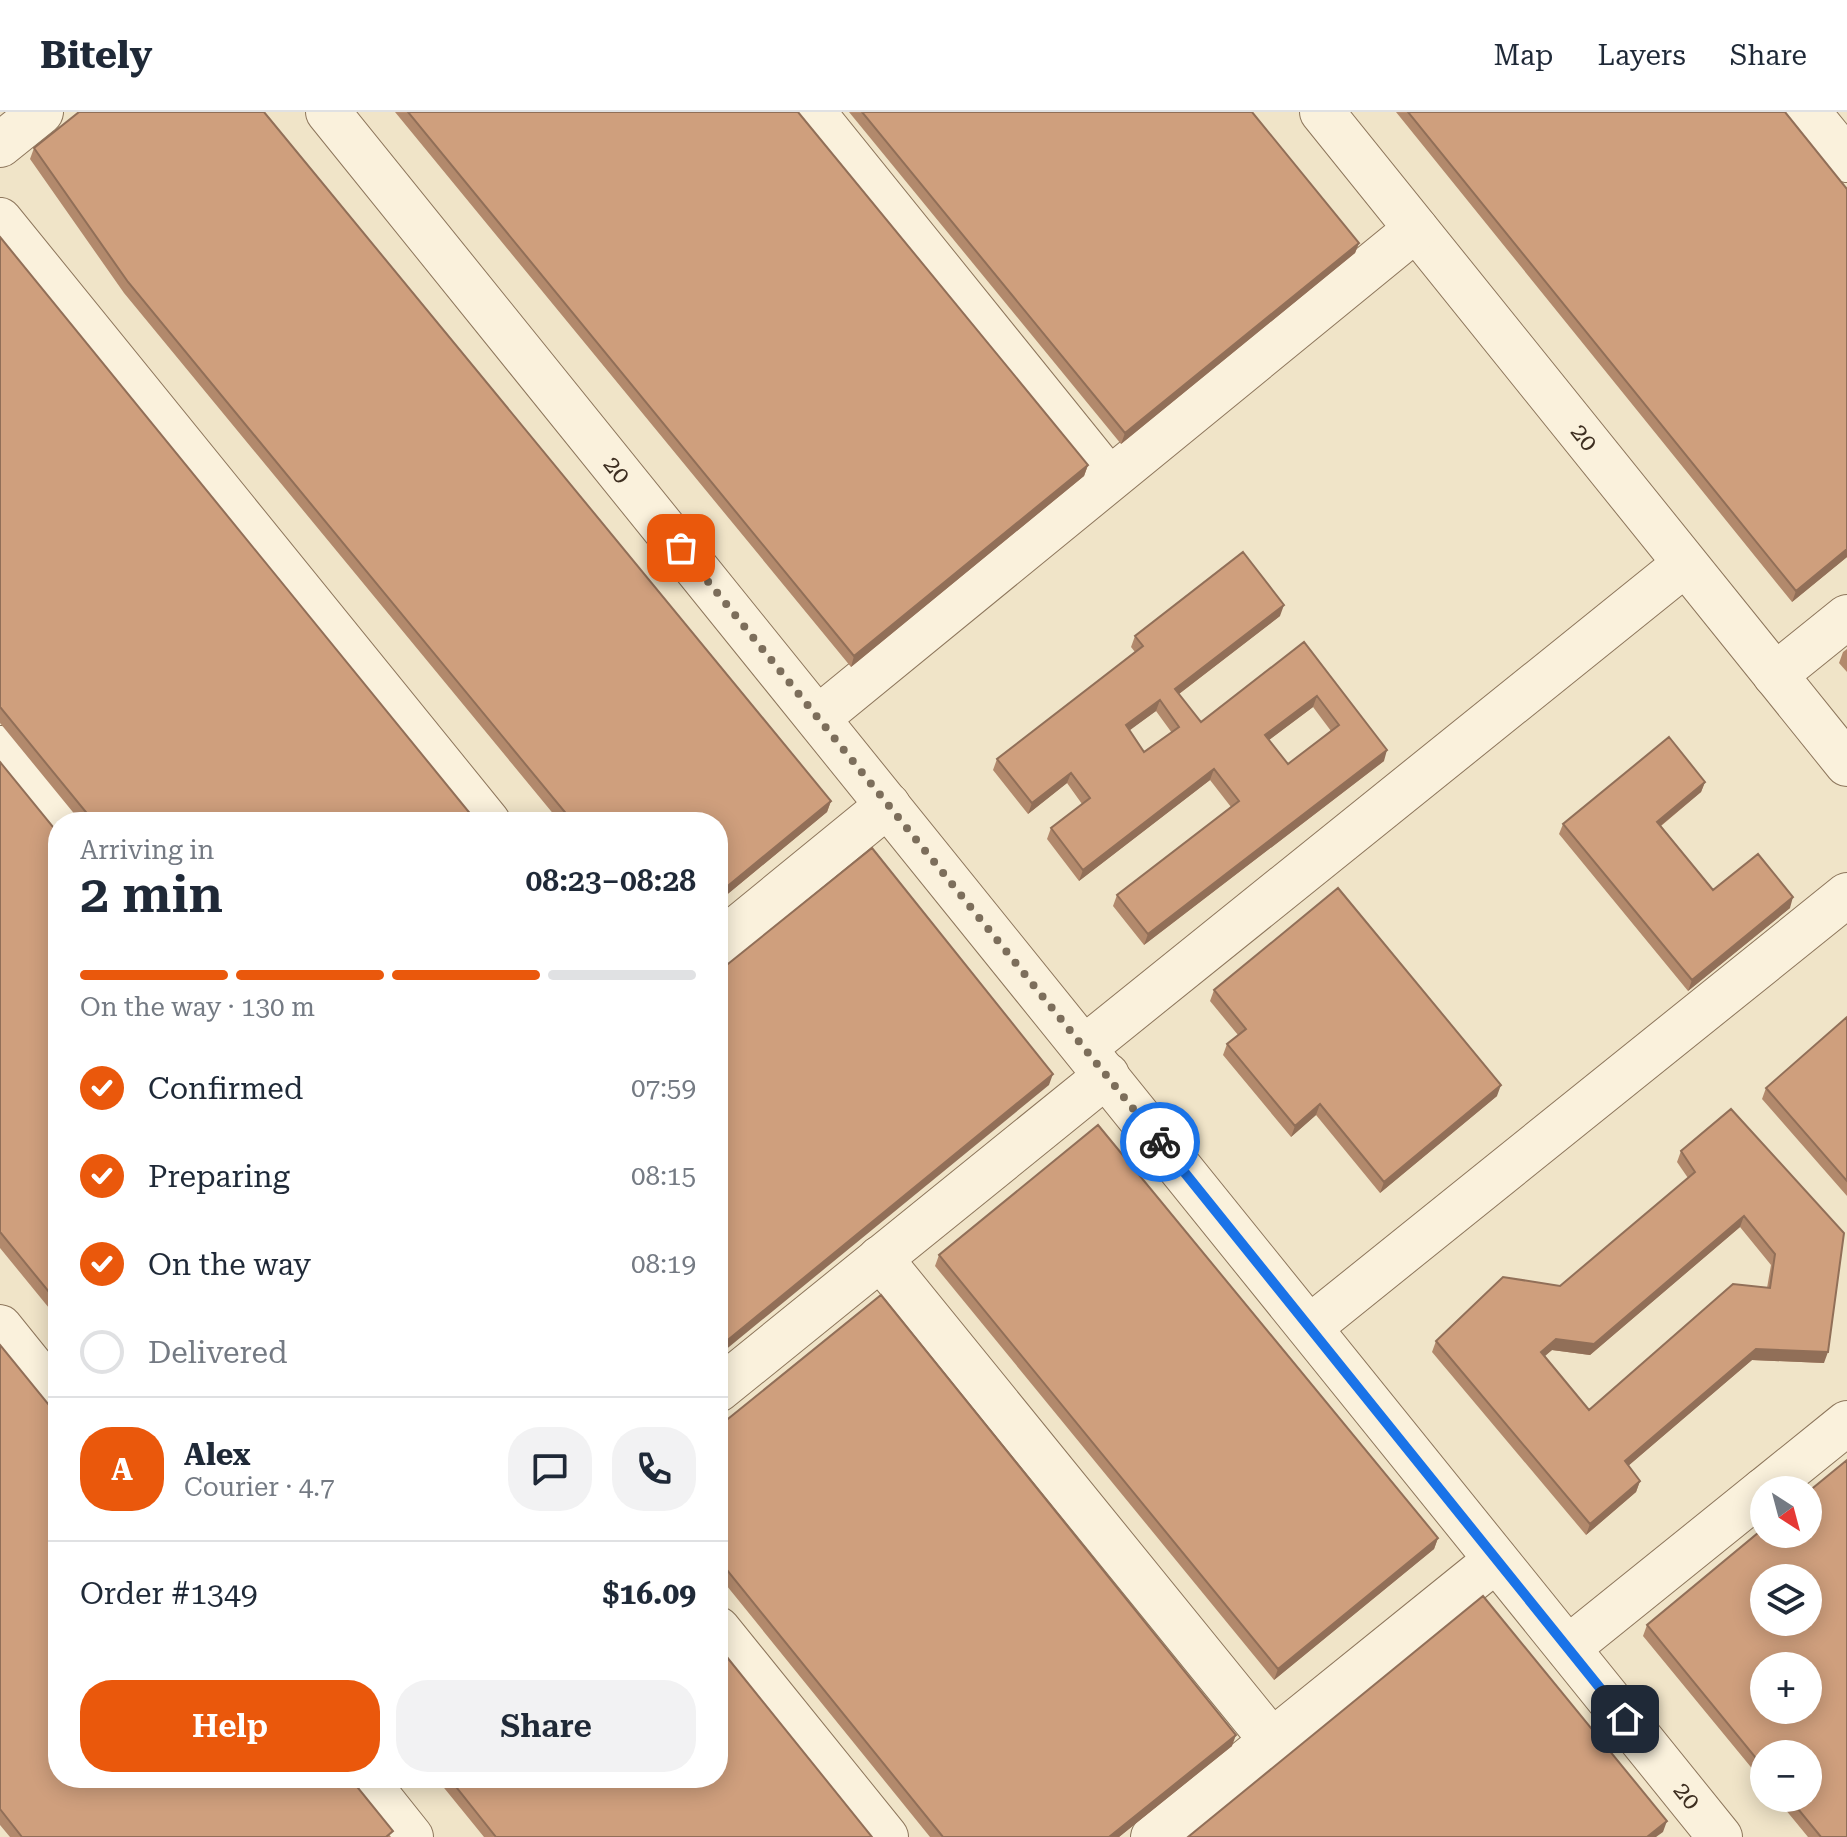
<!DOCTYPE html>
<meta charset="utf-8">
<style>
body{margin:0;font-family:"Roboto Serif",serif;background:#f2f2f3;color:#1f2937;height:100vh;display:flex;flex-direction:column;font-size:30px;white-space:nowrap}
*{box-sizing:border-box;margin:0}
p{font-size:26px;color:#747a83}
.icon{flex:none;width:44px;height:44px;fill:none;stroke:currentColor;stroke-width:2;stroke-linecap:round;stroke-linejoin:round}
.map{position:relative;flex:1;overflow:hidden}
.panel{position:absolute;left:48px;top:700px;width:680px;height:976px;display:flex;flex-direction:column;background:#fff;border-radius:32px;box-shadow:0 4px 20px #0003}
.panel>*{flex:none}
.needle{width:52px;rotate:144deg}
.fabs{position:absolute;left:1750px;top:1364px;display:grid;gap:16px}
.fabs a{display:grid;place-items:center;width:72px;height:72px;border-radius:50%;background:#fff;box-shadow:0 4px 20px #0003;font-size:40px}
.pin{position:absolute;display:grid;place-items:center;width:68px;height:68px;color:#fff;margin:-34px;border-radius:16px;box-shadow:0 4px 12px #0006}
.courier{position:absolute;display:grid;place-items:center;width:80px;height:80px;margin:-40px;border:6px solid #1a73e8;border-radius:50%;background:#fff;color:#222;box-shadow:0 2px 10px #0007}
.summary em{font-style:normal;font-weight:600}
.summary div{display:flex;flex-direction:column-reverse}
.summary{display:flex;align-items:center;justify-content:space-between;height:136px;padding:0 32px}
h1{font-size:52px;font-weight:600;line-height:60px}
.bar{display:grid;grid-template-columns:repeat(4,1fr);gap:12px 8px;align-content:center;height:96px;padding:0 32px}
.bar i{height:10px;border-radius:6px;background:#e0e1e3}
.bar .current{background:#ea580c}
.bar p{grid-column:span 4}
.line{display:flex;align-items:center;gap:20px;padding:0 32px;border-top:2px solid #e0e1e3}
.line div{flex:1}
.round{display:grid;place-items:center;flex:none;width:84px;height:84px;border-radius:32px;background:#f2f2f3}
ol{padding:0 32px;list-style:none}
li{display:flex;align-items:center;gap:24px;height:88px}
li p{margin-inline-start:auto}
li .icon{padding:8px;border-radius:50%;background:#ea580c;color:#fff;stroke-width:4}
li:last-child{color:#747a83}
li i{width:44px;height:44px;border:4px solid #e0e1e3;border-radius:50%}
.action{display:flex;gap:16px;margin-top:auto;padding:16px 32px}
.action a{flex:1;height:92px;border-radius:32px;background:#ea580c;color:#fff;font-size:32px;font-weight:600;line-height:92px;text-align:center}
.action a+a{background:#f2f2f3;color:#1f2937}
header{display:flex;align-items:center;gap:48px;box-sizing:border-box;height:112px;padding:0 40px;background:#fff;border-bottom:2px solid #e0e1e3}
header strong{font-size:38px}
nav{display:flex;gap:44px;margin-inline-start:auto;font-size:28px}
.map>svg:first-child{display:block}
.lines{fill:none;stroke-linecap:round;stroke-linejoin:round}
.street-casing{stroke:#8d765c;stroke-width:46}
.street{stroke:#faf1dc;stroke-width:44}
.wall{fill:#b2896c;fill-rule:evenodd}
.shaded-wall{fill:#916f58}
.building{fill:#cf9f7d;stroke:#916f58;stroke-width:2;fill-rule:evenodd}
.done{stroke:#7c6e5b;stroke-width:8;stroke-dasharray:0 14.4}
.route{stroke:#1a73e8;stroke-width:10}
.labels{text-anchor:middle;stroke-width:6;stroke-linejoin:round;paint-order:stroke}
.street-label{font-size:24px;fill:#3d2e20;stroke:#f7eed8}
</style>
<header>
<strong>Bitely</strong>
<nav><a>Map</a><a>Layers</a><a>Share</a></nav>
</header>
<div class="map">
<svg width="1847" height="1725" viewBox="0 0 1847 1725">
<rect width="100%" height="100%" fill="#f0e4c8"/>
<g class="lines">
<g class="street-casing">
<g id="street">
<path id="s1" d="M328,0L1720,1725"/>
<path d="M813,0L1109,367"/>
<path id="s2" d="M1322,0L1847,652"/>
<path d="M1808,0L1847,48"/>
<path d="M0,33L41,0"/>
<path d="M0,108L488,710"/>
<path d="M1775,563L1847,505"/>
<path d="M818,606L1416,117"/>
<path d="M0,636L62,710"/>
<path d="M718,832L888,693"/>
<path d="M1084,936L1685,452"/>
<path d="M880,1146L1272,1629"/>
<path d="M0,1215L58,1287"/>
<path d="M1310,1215L1847,783"/>
<path d="M718,1278L1107,963"/>
<path d="M1764,1378L1847,1311"/>
<path d="M718,1517L886,1725"/>
<path d="M1568,1536L1764,1378"/>
<path d="M364,1666L411,1725"/>
<path d="M1153,1725L1496,1448"/>
</g>
</g>
<use href="#street" class="street"/>
</g>
<path class="wall" d="M395,0H798L1088,353L1084,364L851,555Z
M849,0H1252L1359,131L1355,141L1121,332Z
M1396,0H1785L1847,445L1792,490Z
M293,35L831,689L827,700L718,790V710H560L124,181L30,47L34,36Z
M0,125L477,710H81L0,611Z
M1280,504L1179,582L1201,610L1304,530L1384,649L1144,833L1113,794L1117,783L1231,695L1210,668L1079,769L1047,727L1051,716L1082,692L1067,671L1028,702L993,658L997,647L1135,540L1131,535L1135,524ZM1313,595L1331,619L1288,652L1269,628ZM1156,599L1172,621L1144,640L1129,618Z
M1847,537V560L1839,551L1843,540Z
M0,650L58,721V1207L0,1136Z
M1705,670L1701,680L1661,714L1713,778L1790,796L1688,879L1559,722L1563,712Z
M1214,878L1497,984L1380,1081L1316,1003L1291,1025L1223,943L1227,932L1238,923L1210,889Z
M1847,905V1084L1762,987L1766,976Z
M1731,997L1824,1251L1752,1248L1628,1354L1640,1369L1636,1380L1586,1423L1432,1240L1436,1229L1560,1174L1688,1066L1677,1050L1681,1039ZM1740,1115L1771,1153L1767,1176L1589,1298L1544,1244L1552,1238L1590,1243Z
M939,1143L1438,1426L1434,1437L1274,1568L935,1154Z
M0,1233L391,1725H10L0,1713Z
M718,1315L1232,1634L1119,1725H930L718,1463Z
M1647,1513L1847,1725H1808L1776,1686H1808L1764,1642V1671L1643,1524Z
M436,1666H718L872,1725H484Z"/>
<path class="shaded-wall" d="M1359,131L1355,141L1121,332L1125,321Z
M1088,353L1084,364L851,555L854,544Z
M1847,437V445L1792,490L1796,479Z
M1284,493L1280,504L1171,588L1175,577Z
M1317,584L1313,595L1261,634L1265,623Z
M1160,588L1156,599L1122,624L1126,613Z
M1387,638L1384,649L1144,833L1148,822Z
M1214,657L1210,668L1079,769L1083,758Z
M1071,661L1067,671L1028,702L1032,691Z
M1705,670L1701,680L1653,720L1657,710Z
M831,689L827,700L718,790V782Z
M1793,785L1790,796L1688,879L1692,868Z
M1053,962L1049,973L718,1244V1236Z
M1501,973L1497,984L1380,1081L1384,1070Z
M1320,992L1316,1003L1291,1025L1295,1014Z
M1744,1104L1740,1115L1590,1243L1552,1238L1537,1251L1541,1240L1556,1227Z
M1756,1237L1828,1240L1824,1251L1752,1248L1621,1360L1625,1349Z
M1640,1369L1636,1380L1586,1423L1590,1412Z
M1438,1426L1434,1437L1274,1568L1278,1557Z
M1236,1623L1232,1634L1119,1725H1109Z
M1667,1709L1663,1720L1656,1725H1647Z"/>
<path class="building" d="M79,0H264L831,689L718,782V710H573L128,170L34,36Z
M408,0H798L1088,353L854,544Z
M862,0H1252L1359,131L1125,321Z
M1408,0H1785L1847,77V437L1796,479Z
M0,125L477,710H94L0,595Z
M1243,440L1284,493L1175,577L1201,610L1304,530L1387,638L1148,822L1117,783L1239,689L1214,657L1083,758L1051,716L1090,686L1071,661L1032,691L997,647L1143,534L1135,524ZM1317,584L1339,613L1288,652L1265,623ZM1160,588L1179,615L1144,640L1126,613Z
M1669,625L1705,670L1657,710L1713,778L1758,742L1793,785L1692,868L1563,712Z
M0,650L58,721V1191L0,1120Z
M872,736L1053,962L718,1236V860Z
M1338,776L1501,973L1384,1070L1320,992L1295,1014L1227,932L1246,917L1214,878Z
M1847,905V1069L1766,976Z
M1731,997L1844,1121L1828,1240L1756,1237L1625,1349L1640,1369L1590,1412L1436,1229L1503,1165L1560,1174L1695,1060L1681,1039ZM1744,1104L1775,1142L1770,1176L1733,1172L1589,1298L1541,1240L1556,1227L1594,1232Z
M1098,1013L1438,1426L1278,1557L939,1143Z
M881,1183L1236,1623L1109,1725H943L718,1447V1315Z
M0,1233L58,1304V1666H350L393,1719L386,1725H22L0,1697Z
M1847,1348V1725H1821L1789,1686H1808V1642H1764V1656L1647,1513L1764,1416V1422H1808V1380ZM1764,1466H1808V1510H1764ZM1764,1554H1808V1598H1764Z
M1483,1484L1667,1709L1647,1725H1188Z
M718,1534L872,1725H496L449,1666H718Z"/>
<g class="lines">
<path class="done" d="M681,436L1160,1030"/>
<path class="route" d="M1160,1030L1625,1607"/>
</g>
<g class="labels">
<g class="street-label">
<text dy="8" stroke="none"><textPath href="#s2" startOffset="418">20</textPath></text>
<text dy="8" stroke="none"><textPath href="#s1" startOffset="460">20</textPath></text>
<text dy="8" stroke="none"><textPath href="#s1" startOffset="2164">20</textPath></text>
</g>
</g>
</svg>
<div class="fabs">
<a><svg class="needle" viewBox="-14 -14 28 28"><path d="M0-13l5 13h-10z" fill="#e53935"/><path d="M0 13l5-13h-10z" fill="#747a83"/></svg></a>
<a><svg class="icon" aria-label="layers" viewBox="0 0 24 24"><path d="M12 4l9 5-9 5-9-5zM3 14l9 5 9-5"/></svg></a>
<a>+</a>
<a>−</a>
</div>
<div class="pin" style="left:681px;top:436px;background:#ea580c"><svg class="icon" aria-label="bag" viewBox="0 0 24 24"><path d="M5 8h14l-1 12H6zM9 8a3 3 0 0 1 6 0"/></svg></div>
<div class="pin" style="left:1625px;top:1607px;background:#1f2937"><svg class="icon" aria-label="home" viewBox="0 0 24 24"><path d="M3 11l9-7 9 7M6 9v11h12V9"/></svg></div>
<div class="courier" style="left:1160px;top:1030px"><svg class="icon" aria-label="bike" viewBox="0 0 24 24"><circle cx="6" cy="16" r="4"/><circle cx="18" cy="16" r="4"/><path d="M6 16l4-8h5l3 8M10 8l3 8H6M13 5h3"/></svg></div>
<section class="panel">
<div class="summary"><div><h1>2 min</h1><p>Arriving in</p></div><em>08:23–08:28</em></div>
<div class="bar"><i class="current"></i><i class="current"></i><i class="current"></i><i></i><p>On the way · 130 m</p></div>
<ol>
<li><svg class="icon" aria-label="check" viewBox="0 0 24 24"><path d="M5 12l5 5 9-10"/></svg>Confirmed<p>07:59</p></li>
<li><svg class="icon" aria-label="check" viewBox="0 0 24 24"><path d="M5 12l5 5 9-10"/></svg>Preparing<p>08:15</p></li>
<li><svg class="icon" aria-label="check" viewBox="0 0 24 24"><path d="M5 12l5 5 9-10"/></svg>On the way<p>08:19</p></li>
<li><i></i>Delivered</li>
</ol>
<div class="line" style="height:144px"><b class="round" style="background:#ea580c;color:#fff">A</b><div><b>Alex</b><p>Courier · 4.7</p></div><a class="round"><svg class="icon" aria-label="chat" viewBox="0 0 24 24"><path d="M4 5h16v11H9l-5 4z"/></svg></a><a class="round"><svg class="icon" aria-label="phone" viewBox="0 0 24 24"><path d="M5 4h4l2 5-3 2q2 4 5 5l2-3 5 2v4C11 20 4 13 5 4z"/></svg></a></div>
<div class="line" style="height:104px"><div>Order #1349</div><b>$16.09</b></div>
<div class="action"><a>Help</a><a>Share</a></div>
</section>
</div>
